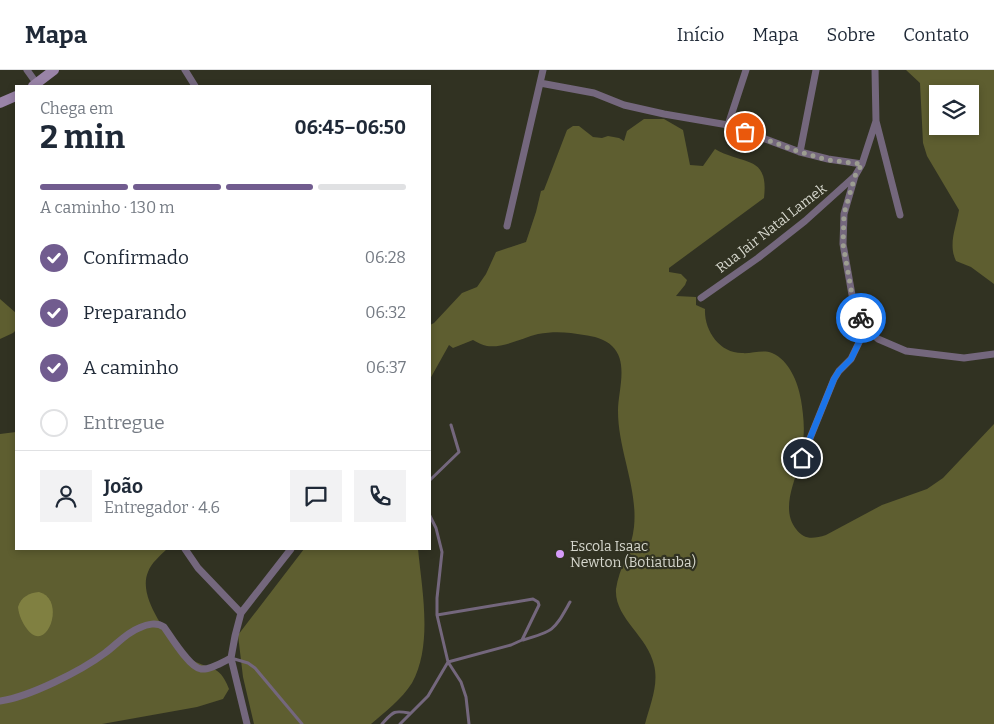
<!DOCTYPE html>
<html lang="pt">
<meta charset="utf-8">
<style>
body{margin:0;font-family:Bitter,serif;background:#f2f2f3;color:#1f2937;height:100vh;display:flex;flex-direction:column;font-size:19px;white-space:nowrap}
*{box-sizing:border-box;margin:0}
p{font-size:16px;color:#747a83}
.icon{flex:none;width:28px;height:28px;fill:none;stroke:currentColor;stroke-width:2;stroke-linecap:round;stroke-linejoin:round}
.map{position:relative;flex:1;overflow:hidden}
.details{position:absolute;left:15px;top:15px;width:416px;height:465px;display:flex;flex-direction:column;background:#fff;border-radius:0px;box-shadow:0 2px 8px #0003}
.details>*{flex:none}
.tools{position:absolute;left:929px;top:15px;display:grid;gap:10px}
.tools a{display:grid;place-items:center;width:50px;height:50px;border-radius:0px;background:#fff;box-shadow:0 2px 8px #0003;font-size:25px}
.pin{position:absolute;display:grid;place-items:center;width:42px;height:42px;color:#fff;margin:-21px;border:2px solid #fff;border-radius:50%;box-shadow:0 1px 5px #0007}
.courier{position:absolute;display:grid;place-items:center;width:50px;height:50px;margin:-25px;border:4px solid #1a73e8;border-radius:50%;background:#fff;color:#222;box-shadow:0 1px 6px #0007}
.head em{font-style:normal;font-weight:700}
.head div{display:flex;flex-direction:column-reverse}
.head{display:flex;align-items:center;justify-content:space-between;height:85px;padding:0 25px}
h1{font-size:32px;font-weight:700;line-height:38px}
.bar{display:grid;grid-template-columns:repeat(4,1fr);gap:8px 5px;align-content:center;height:60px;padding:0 25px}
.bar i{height:6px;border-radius:4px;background:#e0e1e3}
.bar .active{background:#715c8f}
.bar p{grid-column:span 4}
.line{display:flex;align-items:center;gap:12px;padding:0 25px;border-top:1px solid #e0e1e3}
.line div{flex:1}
.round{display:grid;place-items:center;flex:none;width:52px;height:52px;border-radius:0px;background:#f2f2f3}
ol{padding:0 25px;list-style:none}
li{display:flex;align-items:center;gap:15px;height:55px}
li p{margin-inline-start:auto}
li .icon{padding:5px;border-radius:50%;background:#715c8f;color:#fff;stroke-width:4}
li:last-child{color:#747a83}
li i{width:28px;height:28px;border:2px solid #e0e1e3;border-radius:50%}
header{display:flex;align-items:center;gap:30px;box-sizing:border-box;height:70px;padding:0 25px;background:#fff;border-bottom:1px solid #e0e1e3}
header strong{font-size:24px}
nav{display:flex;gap:28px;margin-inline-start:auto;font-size:18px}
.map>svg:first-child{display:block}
.green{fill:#5e5e30;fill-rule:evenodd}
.water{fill:#808041}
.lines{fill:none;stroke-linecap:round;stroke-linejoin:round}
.service{stroke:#74677d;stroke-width:3}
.minor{stroke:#74677d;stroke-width:7}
.secondary{stroke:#9a84a8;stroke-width:10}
.done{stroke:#9c9d91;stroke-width:5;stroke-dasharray:0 9}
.route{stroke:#1a73e8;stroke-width:6}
.poi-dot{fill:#d69bfa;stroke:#313222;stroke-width:2}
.labels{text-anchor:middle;stroke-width:4.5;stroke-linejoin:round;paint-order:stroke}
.street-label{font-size:14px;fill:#d6d7cd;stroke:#313222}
.poi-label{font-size:14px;fill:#d6d7cd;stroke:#313222;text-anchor:start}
</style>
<header>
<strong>Mapa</strong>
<nav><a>Início</a><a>Mapa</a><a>Sobre</a><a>Contato</a></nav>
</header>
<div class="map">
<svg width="994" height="654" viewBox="0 0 994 654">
<rect width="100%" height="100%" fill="#313222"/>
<path class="green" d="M906,0H994V214L971,197L956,191C948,174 956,158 959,140L927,86L923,73L920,13ZM938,24H970V56H938Z
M644,49H664L683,60L690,95L703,96L715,79C744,96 769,84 764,128L669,198V202L681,204L687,210L685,215L676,226L696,227V235L705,239C704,260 719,283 742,283C751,284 763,279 772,283C789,290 798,312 801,330C803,342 805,358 803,371C802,379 801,386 799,394C794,414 781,440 796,459C804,470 813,469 826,465L882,435L927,419L943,408L994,354V654H645C650,635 659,615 654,595C648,566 614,548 616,519C619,498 632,479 634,457C638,418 618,380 618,341C618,321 629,292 612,276C605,269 593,266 584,265C569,262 554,261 538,264C522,268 504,278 487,276C482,275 477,272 473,270L453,278L449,275L430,309V255L434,253L462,223L477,217L486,204L496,182L526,172L536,142L541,121L544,120L567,60L573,56H579L593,67L602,68L608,66L619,68L624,71L627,61Z
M0,229L16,243V260L13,263L0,269Z
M16,362V479H167C161,485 151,493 148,502C138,525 164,560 178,577C182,580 185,585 189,588C208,601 219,592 229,619L223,629L197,637L102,654H0V364Z
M304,479H418C422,520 433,575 412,613C402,629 385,642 371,654H254L243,607L238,565Z"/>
<path class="water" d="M39,522C67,529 47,586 27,559C22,552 19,546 18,537C21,527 29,523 39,522Z"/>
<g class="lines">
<path class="service" d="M430,410L459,382L451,355
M430,446L436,458L442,482L437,528V545L448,592L461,612L466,627L469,654
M523,570C555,561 554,560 570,532
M231,588L248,593L255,598L302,654
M382,654C393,642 393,640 409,643
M400,654L428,626L448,592L511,575L522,570L539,535L538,532L533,529L437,545"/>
<path class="minor" d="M27,0L37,14
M185,0L195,16
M875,0L876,51L862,94L855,106L844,144L843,174L854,236L866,258L878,269L906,281L964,288L994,284
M540,13L594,23L624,35L664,44L728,55L800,82L828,89L862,94
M876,51L900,145
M728,55L746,0
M800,82L816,0
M507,156L543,0
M701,228L758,188L805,151L855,106
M802,388L834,309L839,301L851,289L866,258
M185,479L198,498L241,543
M0,631C29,627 81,601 105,583C116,575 126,563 139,558C148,554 156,552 164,557C171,567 190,598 201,599C210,600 223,592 231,588
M247,654L231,588L235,566L241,543L291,479"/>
<path class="secondary" d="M33,16L54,0
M0,33L16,26"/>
</g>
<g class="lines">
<path class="done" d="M745,62L800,82L828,90L862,94L855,106L844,144L843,174L854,236L861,248"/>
<path class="route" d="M802,388L834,309L839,301L851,289L866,258L861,248"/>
</g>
<circle class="poi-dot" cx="560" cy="484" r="5"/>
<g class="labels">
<g class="street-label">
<text transform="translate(771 158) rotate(-38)" y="5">Rua Jair Natal Lamek</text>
</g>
<g class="poi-label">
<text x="570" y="481">Escola Isaac<tspan x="570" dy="16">Newton (Botiatuba)</tspan></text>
</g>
</g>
</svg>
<div class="tools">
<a><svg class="icon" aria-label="layers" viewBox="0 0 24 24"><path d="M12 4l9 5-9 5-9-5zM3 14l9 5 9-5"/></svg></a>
</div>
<div class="pin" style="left:745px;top:62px;background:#ea580c"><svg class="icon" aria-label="bag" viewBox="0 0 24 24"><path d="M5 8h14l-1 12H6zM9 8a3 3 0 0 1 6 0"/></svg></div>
<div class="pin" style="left:802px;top:388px;background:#1f2937"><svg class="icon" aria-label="home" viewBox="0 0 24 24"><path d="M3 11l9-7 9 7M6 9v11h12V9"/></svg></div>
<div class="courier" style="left:861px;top:248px"><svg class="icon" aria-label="bike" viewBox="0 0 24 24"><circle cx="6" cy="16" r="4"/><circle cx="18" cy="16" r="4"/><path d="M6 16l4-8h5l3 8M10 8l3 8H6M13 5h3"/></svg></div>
<section class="details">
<div class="head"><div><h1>2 min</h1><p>Chega em</p></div><em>06:45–06:50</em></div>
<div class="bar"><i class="active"></i><i class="active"></i><i class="active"></i><i></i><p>A caminho · 130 m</p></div>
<ol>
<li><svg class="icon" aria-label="check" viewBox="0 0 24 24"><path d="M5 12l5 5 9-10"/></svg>Confirmado<p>06:28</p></li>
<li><svg class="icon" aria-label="check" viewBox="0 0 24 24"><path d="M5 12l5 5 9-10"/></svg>Preparando<p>06:32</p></li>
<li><svg class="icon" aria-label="check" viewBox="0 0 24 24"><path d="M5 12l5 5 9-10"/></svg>A caminho<p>06:37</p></li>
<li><i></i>Entregue</li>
</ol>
<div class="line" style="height:90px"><a class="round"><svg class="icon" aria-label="person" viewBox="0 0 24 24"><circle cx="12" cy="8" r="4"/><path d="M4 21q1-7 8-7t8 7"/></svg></a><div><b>João</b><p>Entregador · 4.6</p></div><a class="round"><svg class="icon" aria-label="chat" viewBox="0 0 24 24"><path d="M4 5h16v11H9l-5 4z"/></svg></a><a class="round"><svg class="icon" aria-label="phone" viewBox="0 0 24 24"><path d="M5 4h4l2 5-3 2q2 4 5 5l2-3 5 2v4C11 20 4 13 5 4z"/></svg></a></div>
</section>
</div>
